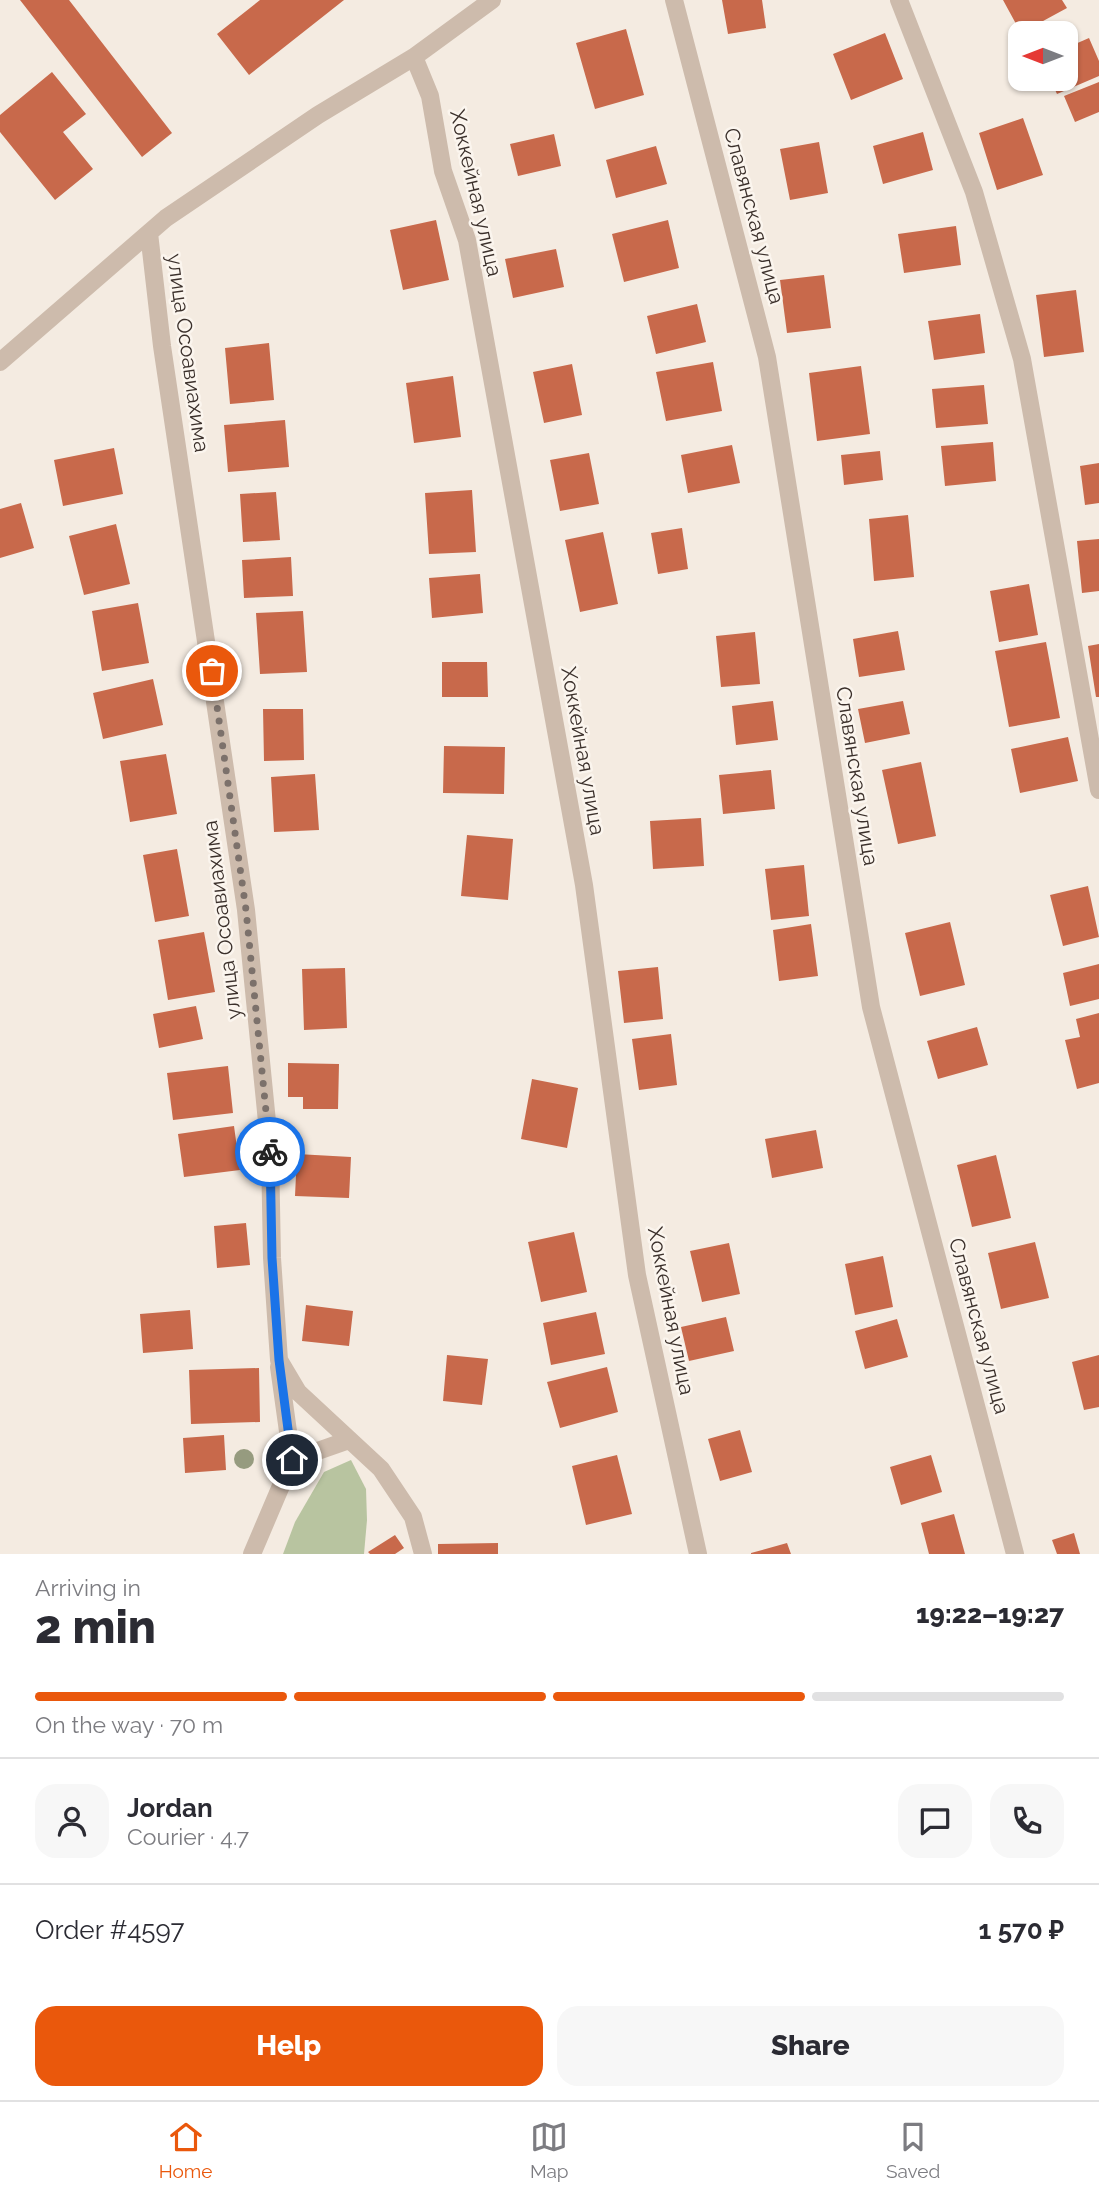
<!DOCTYPE html>
<meta charset="utf-8">
<style>
body{margin:0;font-family:Raleway,sans-serif;background:#f7f7f7;color:#2b2b33;height:100vh;display:flex;flex-direction:column;font-size:26px;white-space:nowrap}
*{box-sizing:border-box;margin:0}
p{font-size:23px;color:#7c7c81}
.icon{flex:none;width:38px;height:38px;fill:none;stroke:currentColor;stroke-width:2;stroke-linecap:round;stroke-linejoin:round}
.map{position:relative;height:1554px;overflow:hidden}
.sheet{display:flex;flex-direction:column;background:#fff;flex:1}
.sheet>*{flex:none}
.needle{width:46px;rotate:270deg}
.controls{position:absolute;left:1008px;top:21px;display:grid;gap:14px}
.controls a{display:grid;place-items:center;width:70px;height:70px;border-radius:14px;background:#fff;box-shadow:0 2px 5px #0004;font-size:35px}
.pin{position:absolute;display:grid;place-items:center;width:60px;height:60px;color:#fff;margin:-30px;border:4px solid #fff;border-radius:50%;box-shadow:0 2px 7px #0007}
.courier{position:absolute;display:grid;place-items:center;width:70px;height:70px;margin:-35px;border:5px solid #1a73e8;border-radius:50%;background:#fff;color:#222;box-shadow:0 2px 9px #0007}
.summary em{font-style:normal;font-weight:800}
.summary div{display:flex;flex-direction:column-reverse}
.summary{display:flex;align-items:center;justify-content:space-between;height:119px;padding:0 35px}
h1{font-size:46px;font-weight:800;line-height:52px}
.bar{display:grid;grid-template-columns:repeat(4,1fr);gap:10px 7px;align-content:center;height:84px;padding:0 35px}
.bar i{height:9px;border-radius:5px;background:#e1e1e2}
.bar .selected{background:#ea580c}
.bar p{grid-column:span 4}
.line{display:flex;align-items:center;gap:18px;padding:0 35px;border-top:2px solid #e1e1e2}
.line div{flex:1}
.round{display:grid;place-items:center;flex:none;width:74px;height:74px;border-radius:21px;background:#f7f7f7}
.cta{display:flex;gap:14px;margin-top:auto;padding:14px 35px}
.cta a{flex:1;height:80px;border-radius:21px;background:#ea580c;color:#fff;font-size:28px;font-weight:800;line-height:80px;text-align:center}
.cta a+a{background:#f7f7f7;color:#2b2b33}
.tab-bar{display:flex;justify-content:space-around;align-items:center;height:98px;border-top:2px solid #e1e1e2;background:#fff;font-size:19px;color:#7c7c81}
.tab-bar a{display:grid;justify-items:center;gap:4px}
.tab-bar .selected{color:#ea580c}
.map>svg:first-child{display:block}
.green{fill:#b8c4a0}
.building{fill:#c8694b}
.lines{fill:none;stroke-linecap:round;stroke-linejoin:round}
.minor{stroke:#cdbbac;stroke-width:18}
.tree{fill:#969b7f}
.done{stroke:#7c716b;stroke-width:7;stroke-dasharray:0 12.6}
.route{stroke:#1a73e8;stroke-width:9}
.labels{text-anchor:middle;stroke-width:5;stroke-linejoin:round;paint-order:stroke}
.street-label{font-size:21px;fill:#3b302b;stroke:#fbf5ee}
</style>
<div class="map">
<svg width="1099" height="1554" viewBox="0 0 1099 1554">
<rect width="100%" height="100%" fill="#f4ebe1"/>
<path class="green" d="M351,1460L366,1489L367,1520L364,1554H283L295,1522L324,1472Z"/>
<path class="building" d="M20,0H69L172,133L142,157Z
M260,0H344L249,75L217,34Z
M722,0H762L766,28L728,34Z
M1003,0H1062L1067,8L1021,33Z
M626,29L644,95L595,109L576,43Z
M885,33L903,79L851,100L833,54Z
M1089,38L1099,61V76L1057,94L1050,79H1066V48Z
M52,72L86,114L63,132L93,169L55,200L0,132V115Z
M1099,82V112L1075,122L1064,96Z
M1023,118L1043,175L997,190L979,133Z
M923,132L933,170L883,184L873,146Z
M554,134L561,166L518,176L510,144Z
M819,142L828,193L790,200L780,149Z
M656,146L667,184L616,198L606,160Z
M436,220L449,280L403,290L390,230Z
M668,220L679,268L624,282L612,234Z
M956,226L961,265L904,273L898,234Z
M556,249L564,287L513,298L505,259Z
M824,275L831,328L787,333L780,280Z
M1076,290L1084,352L1044,357L1036,295Z
M697,304L706,342L656,354L647,316Z
M980,314L985,353L934,360L928,321Z
M269,343L274,400L230,404L225,348Z
M713,362L722,411L666,421L656,372Z
M572,364L582,415L544,423L533,372Z
M861,366L870,434L817,441L809,373Z
M453,376L461,437L414,443L406,383Z
M984,385L988,424L936,428L932,389Z
M285,420L289,467L228,472L224,425Z
M993,442L996,481L945,486L941,446Z
M732,445L740,483L688,493L681,455Z
M114,448L123,494L63,506L54,460Z
M880,451L883,480L844,485L841,455Z
M589,453L599,504L560,511L550,460Z
M1099,463V503L1085,505L1080,466Z
M472,490L476,552L429,554L425,493Z
M276,492L280,540L243,542L240,494Z
M21,503L34,548L0,558V509Z
M908,515L914,577L874,581L869,519Z
M116,524L130,584L84,595L69,536Z
M682,528L688,569L658,574L651,533Z
M603,532L618,604L580,612L565,540Z
M1099,539V591L1082,593L1077,541Z
M291,557L293,596L244,598L242,560Z
M480,574L483,613L432,618L429,578Z
M1029,584L1038,635L999,642L990,591Z
M138,603L149,663L102,671L92,611Z
M303,611L307,672L260,674L256,613Z
M898,631L905,670L859,677L853,639Z
M755,632L760,684L721,687L716,636Z
M1046,642L1060,718L1009,727L995,651Z
M1099,644V697H1096L1088,646Z
M442,662H487L488,697H442Z
M153,679L163,725L103,739L93,693Z
M773,701L778,740L736,745L732,706Z
M903,701L910,734L865,743L858,709Z
M263,709H303L304,760L264,761Z
M1068,737L1078,781L1020,793L1011,749Z
M444,746L505,747L504,794L443,793Z
M166,754L177,814L130,822L120,761Z
M921,762L936,836L898,844L882,770Z
M771,770L775,809L723,814L719,775Z
M315,774L319,830L274,832L271,777Z
M701,818L704,866L653,869L650,821Z
M467,835L513,839L508,900L461,896Z
M177,849L189,916L155,922L143,855Z
M804,865L809,916L771,920L765,869Z
M1088,886L1099,937L1063,946L1050,895Z
M950,922L965,985L920,996L905,933Z
M811,924L818,976L779,981L773,930Z
M204,932L215,992L168,1000L158,940Z
M1099,964V999L1070,1006L1063,973Z
M658,967L663,1019L624,1023L618,971Z
M345,968L347,1028L304,1030L302,969Z
M196,1006L203,1039L159,1048L153,1014Z
M1099,1013V1083L1077,1089L1065,1040L1080,1037L1076,1019Z
M977,1027L988,1065L938,1079L927,1041Z
M671,1034L677,1085L639,1090L632,1039Z
M288,1063L339,1064L338,1109H303V1097H288Z
M228,1066L233,1113L173,1120L167,1073Z
M532,1079L578,1088L567,1148L521,1139Z
M234,1126L240,1170L184,1177L178,1134Z
M816,1130L823,1168L772,1178L765,1139Z
M297,1154L351,1157L349,1198L295,1196Z
M996,1155L1011,1218L972,1227L957,1165Z
M246,1223L250,1265L217,1268L214,1226Z
M574,1232L587,1292L541,1302L528,1242Z
M1035,1242L1049,1298L1001,1309L988,1253Z
M729,1243L740,1294L702,1302L690,1251Z
M883,1256L893,1307L855,1315L845,1264Z
M306,1305L353,1311L349,1346L302,1341Z
M190,1310L193,1349L143,1353L140,1314Z
M596,1312L605,1354L551,1365L543,1323Z
M726,1317L734,1351L689,1361L681,1327Z
M897,1319L908,1357L865,1369L855,1331Z
M447,1355L488,1359L482,1405L443,1401Z
M1099,1355V1407L1084,1410L1072,1362Z
M607,1367L618,1412L560,1428L547,1382Z
M259,1368L260,1422L191,1424L189,1370Z
M740,1430L752,1472L720,1481L708,1439Z
M224,1435L226,1470L185,1473L183,1438Z
M617,1455L632,1514L586,1525L572,1466Z
M931,1455L942,1492L901,1505L890,1467Z
M954,1514L965,1554H929L921,1523Z
M1074,1533L1080,1554H1057L1052,1540Z
M395,1535L404,1548L395,1554H370L368,1552Z
M498,1543V1554H438V1544Z
M787,1543L791,1554H751V1553Z"/>
<g class="lines">
<path class="minor" d="M492,0L414,57L430,96L443,171L467,240L584,885L637,1275L698,1554
M674,0L767,357L871,1007L1015,1554
M899,0L974,192L1022,359L1099,790
M149,233L162,346L246,910L270,1152L272,1258L279,1360L298,1392L381,1469L413,1517L423,1554
M0,362L166,218L318,115L414,57
M292,1460L349,1440
M252,1554L292,1460L279,1367"/>
</g>
<circle class="tree" cx="244" cy="1459" r="10"/>
<g class="lines">
<path class="done" d="M212,671L246,910L270,1152"/>
<path class="route" d="M270,1152L272,1258L279,1360L292,1460"/>
</g>
<g class="labels">
<g class="street-label">
<text transform="translate(476 193) rotate(77)" y="7">Хоккейная улица</text>
<text transform="translate(754 216) rotate(75)" y="7">Славянская улица</text>
<text transform="translate(188 353) rotate(82)" y="7">улица Осоавиахима</text>
<text transform="translate(583 751) rotate(80)" y="7">Хоккейная улица</text>
<text transform="translate(857 776) rotate(81)" y="7">Славянская улица</text>
<text transform="translate(222 920) rotate(-97)" y="7">улица Осоавиахима</text>
<text transform="translate(671 1311) rotate(79)" y="7">Хоккейная улица</text>
<text transform="translate(979 1326) rotate(75)" y="7">Славянская улица</text>
</g>
</g>
</svg>
<div class="controls">
<a><svg class="needle" viewBox="-14 -14 28 28"><path d="M0-13l5 13h-10z" fill="#e53935"/><path d="M0 13l5-13h-10z" fill="#7c7c81"/></svg></a>
</div>
<div class="pin" style="left:212px;top:671px;background:#ea580c"><svg class="icon" aria-label="bag" viewBox="0 0 24 24"><path d="M5 8h14l-1 12H6zM9 8a3 3 0 0 1 6 0"/></svg></div>
<div class="pin" style="left:292px;top:1460px;background:#1f2937"><svg class="icon" aria-label="home" viewBox="0 0 24 24"><path d="M3 11l9-7 9 7M6 9v11h12V9"/></svg></div>
<div class="courier" style="left:270px;top:1152px"><svg class="icon" aria-label="bike" viewBox="0 0 24 24"><circle cx="6" cy="16" r="4"/><circle cx="18" cy="16" r="4"/><path d="M6 16l4-8h5l3 8M10 8l3 8H6M13 5h3"/></svg></div>
</div>
<section class="sheet">
<div class="summary"><div><h1>2 min</h1><p>Arriving in</p></div><em>19:22–19:27</em></div>
<div class="bar"><i class="selected"></i><i class="selected"></i><i class="selected"></i><i></i><p>On the way · 70 m</p></div>
<div class="line" style="height:126px"><a class="round"><svg class="icon" aria-label="person" viewBox="0 0 24 24"><circle cx="12" cy="8" r="4"/><path d="M4 21q1-7 8-7t8 7"/></svg></a><div><b>Jordan</b><p>Courier · 4.7</p></div><a class="round"><svg class="icon" aria-label="chat" viewBox="0 0 24 24"><path d="M4 5h16v11H9l-5 4z"/></svg></a><a class="round"><svg class="icon" aria-label="phone" viewBox="0 0 24 24"><path d="M5 4h4l2 5-3 2q2 4 5 5l2-3 5 2v4C11 20 4 13 5 4z"/></svg></a></div>
<div class="line" style="height:91px"><div>Order #4597</div><b>1 570 ₽</b></div>
<div class="cta"><a>Help</a><a>Share</a></div>
</section>
<nav class="tab-bar">
<a class="selected"><svg class="icon" aria-label="home" viewBox="0 0 24 24"><path d="M3 11l9-7 9 7M6 9v11h12V9"/></svg>Home</a>
<a><svg class="icon" aria-label="map" viewBox="0 0 24 24"><path d="M3 6l6-2 6 2 6-2v14l-6 2-6-2-6 2zM9 4v14M15 6v14"/></svg>Map</a>
<a><svg class="icon" aria-label="saved" viewBox="0 0 24 24"><path d="M7 4h10v16l-5-4-5 4z"/></svg>Saved</a>
</nav>
